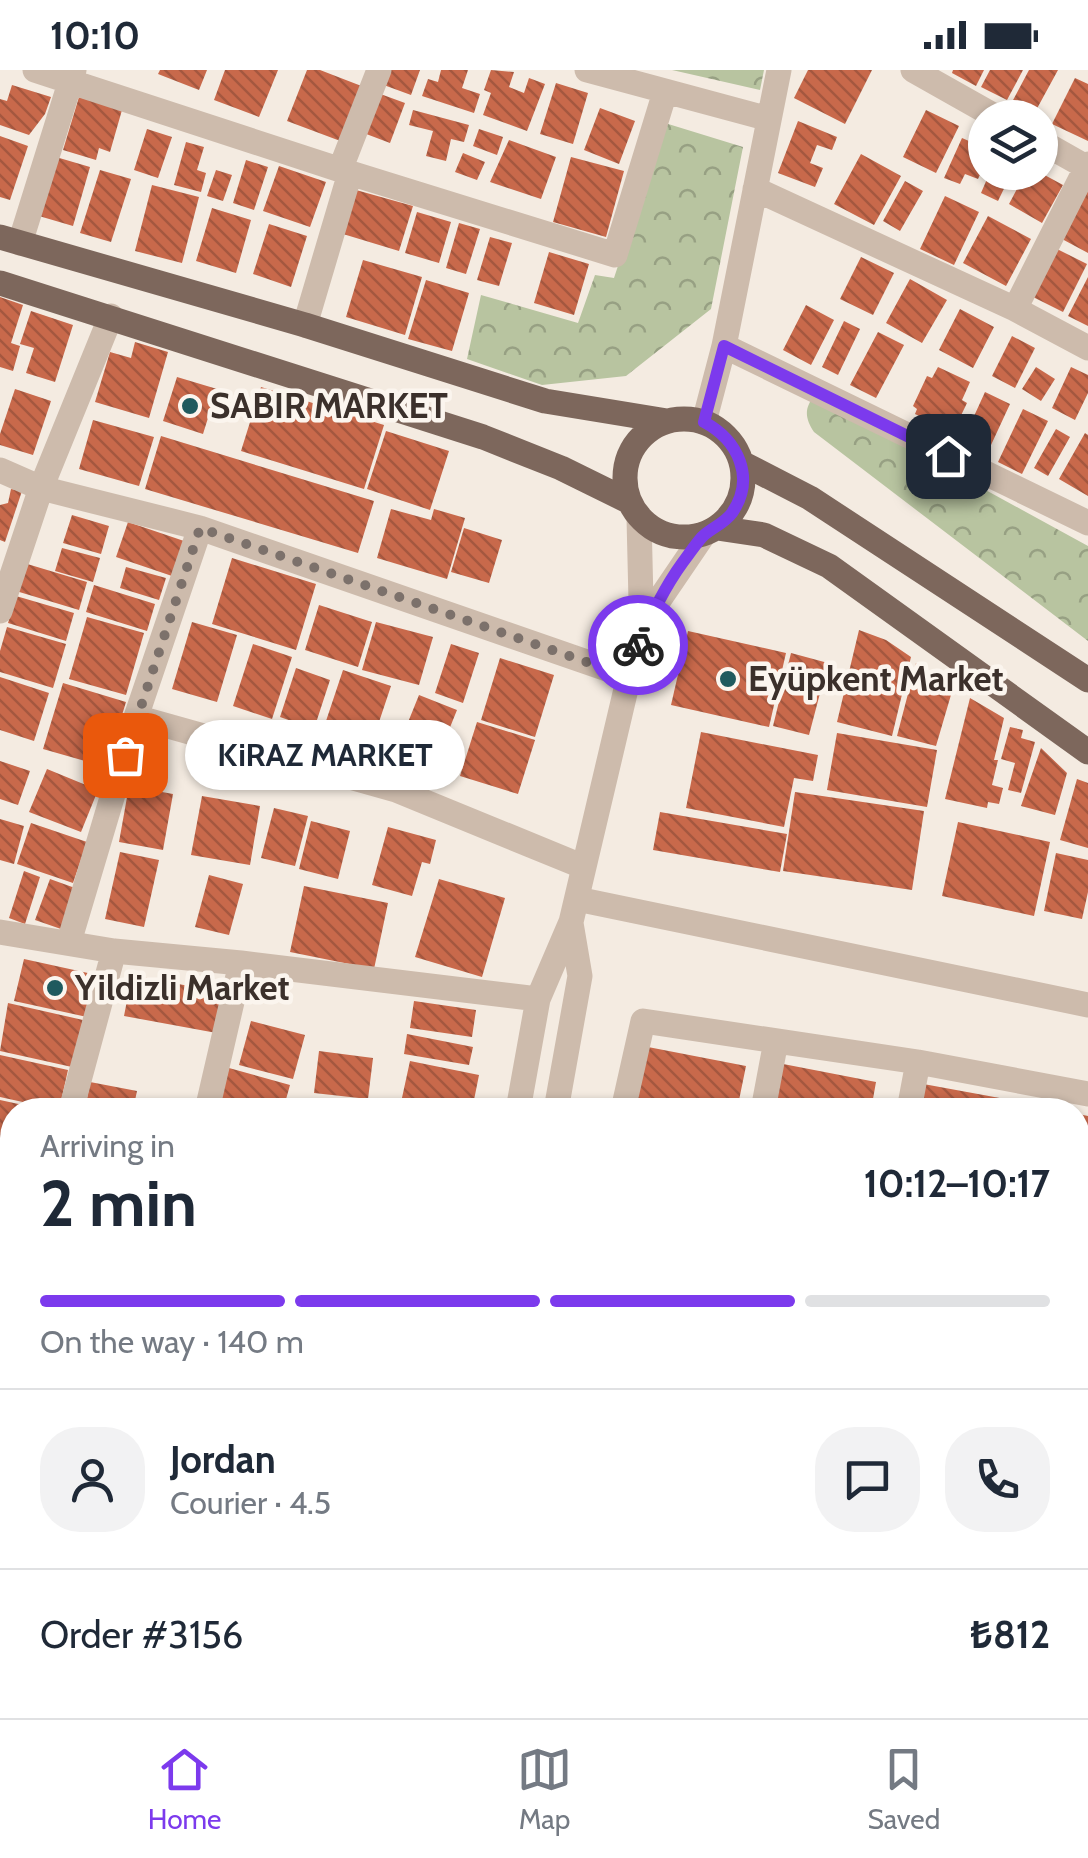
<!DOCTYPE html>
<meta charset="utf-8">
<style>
body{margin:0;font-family:Cabin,sans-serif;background:#f2f2f3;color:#1f2937;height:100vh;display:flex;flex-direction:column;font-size:38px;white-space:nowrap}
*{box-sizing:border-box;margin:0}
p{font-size:32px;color:#747a83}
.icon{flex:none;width:55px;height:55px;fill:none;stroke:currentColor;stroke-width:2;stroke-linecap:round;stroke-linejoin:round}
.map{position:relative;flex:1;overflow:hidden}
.panel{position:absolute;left:0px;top:1028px;width:1090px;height:622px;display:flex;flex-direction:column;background:#fff;border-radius:40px 40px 0 0;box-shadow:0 2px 8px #0004}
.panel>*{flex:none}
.buttons{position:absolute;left:968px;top:30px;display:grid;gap:20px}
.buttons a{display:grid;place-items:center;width:90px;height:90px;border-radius:50%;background:#fff;box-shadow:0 2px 8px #0004;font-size:50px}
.pin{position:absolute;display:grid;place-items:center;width:85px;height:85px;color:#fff;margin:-42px;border-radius:20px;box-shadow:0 5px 15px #0006}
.courier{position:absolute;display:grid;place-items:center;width:100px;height:100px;margin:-50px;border:8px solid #7c3aed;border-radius:50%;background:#fff;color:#222;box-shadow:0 2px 12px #0007}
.bubble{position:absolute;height:70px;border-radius:35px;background:#fff;box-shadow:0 2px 8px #0004;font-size:32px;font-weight:800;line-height:70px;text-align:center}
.headline em{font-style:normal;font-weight:800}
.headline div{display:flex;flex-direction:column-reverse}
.headline{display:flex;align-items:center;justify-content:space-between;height:170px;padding:0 40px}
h1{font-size:65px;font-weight:800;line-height:75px}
.bar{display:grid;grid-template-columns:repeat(4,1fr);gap:15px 10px;align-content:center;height:120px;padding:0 40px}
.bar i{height:12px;border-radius:8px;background:#e0e1e3}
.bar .current{background:#7c3aed}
.bar p{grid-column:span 4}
.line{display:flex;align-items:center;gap:25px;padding:0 40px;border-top:2px solid #e0e1e3}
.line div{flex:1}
.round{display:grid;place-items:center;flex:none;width:105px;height:105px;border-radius:40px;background:#f2f2f3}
.status{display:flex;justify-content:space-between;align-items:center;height:70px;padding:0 50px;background:#fff;direction:ltr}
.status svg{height:28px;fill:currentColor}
.tab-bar{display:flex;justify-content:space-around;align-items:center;height:140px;border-top:2px solid #e0e1e3;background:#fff;font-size:28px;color:#747a83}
.tab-bar a{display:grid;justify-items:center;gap:5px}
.tab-bar .current{color:#7c3aed}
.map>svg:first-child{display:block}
.forest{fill:url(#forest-crowns)}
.building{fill:url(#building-back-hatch)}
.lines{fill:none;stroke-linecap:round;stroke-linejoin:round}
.minor{stroke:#cdbbac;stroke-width:25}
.major{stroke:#7d675c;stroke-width:25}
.done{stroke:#7c716b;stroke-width:10;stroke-dasharray:0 18}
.route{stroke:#7c3aed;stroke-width:12}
.poi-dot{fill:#1f5a5e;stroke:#fbf5ee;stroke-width:4}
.labels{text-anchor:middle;stroke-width:9;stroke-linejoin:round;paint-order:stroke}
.poi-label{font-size:35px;font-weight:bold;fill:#3b302b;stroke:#fbf5ee;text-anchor:start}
</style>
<div class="status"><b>10:10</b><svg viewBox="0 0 49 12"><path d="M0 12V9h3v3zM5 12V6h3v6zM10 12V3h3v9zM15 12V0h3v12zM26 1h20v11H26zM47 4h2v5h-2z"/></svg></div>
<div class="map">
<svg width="1088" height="1648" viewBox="0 0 1088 1648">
<defs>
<pattern id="forest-crowns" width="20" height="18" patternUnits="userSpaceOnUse" patternTransform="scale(2.5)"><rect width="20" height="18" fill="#b8c4a0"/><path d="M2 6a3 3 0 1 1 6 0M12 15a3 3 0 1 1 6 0" fill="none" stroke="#97a083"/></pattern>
<pattern id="building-back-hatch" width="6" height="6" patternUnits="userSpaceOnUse" patternTransform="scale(2.5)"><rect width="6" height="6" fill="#c8694b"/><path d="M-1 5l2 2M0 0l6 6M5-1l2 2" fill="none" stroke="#a4573f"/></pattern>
</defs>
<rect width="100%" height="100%" fill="#f4ebe1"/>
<path class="forest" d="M672,0H764L760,20Z
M665,53L743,77L711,239L626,306L542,315L467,289L481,225L578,253L595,205L614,208Z
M814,326L1088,476V571L814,362C805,348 804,339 814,326Z"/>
<path class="building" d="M160,0H207L199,20L158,4Z
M225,0H278L259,47L214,30Z
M307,0H320L364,17L343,72L287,51Z
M386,0H420L411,25L381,14Z
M441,0H468L462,18L480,24L474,43L422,26L428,9L438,12Z
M491,0L514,2L509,17L524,23L529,8L545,14L527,61L483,45L491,23L484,20Z
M808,0H872L845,54L794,28Z
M953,0H984L976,16L952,3Z
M990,0H1023L1007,30L981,17Z
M1029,0H1058L1034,44L1012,32Z
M1075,8L1088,14V71L1052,54Z
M556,13L588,23L573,74L540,64Z
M12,15L51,27L45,44L29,65L0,55V29L7,31Z
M375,22L405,33L390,73L361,62Z
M79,27L122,40L110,82L99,78L96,90L63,80Z
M600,38L635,51L619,94L584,80Z
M413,40L469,55L464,72L451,69L446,91L426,86L433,61L409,55Z
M926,40L959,56L936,103L903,87Z
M798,51L837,67L832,80L817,75L810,93L823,98L815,117L778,103Z
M147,59L172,67L158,108L134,100Z
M479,59L503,67L497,85L473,76Z
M0,66L28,76L10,130L0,127Z
M962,68L985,78V94L978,109L965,104L960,114L944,108Z
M509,70L556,87L541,129L490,112Z
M186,72L204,77L197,100L206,103L201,122L174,115Z
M463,83L485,92L477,110L455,102Z
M861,84L901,106L874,155L834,134Z
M56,87L90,97L73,156L39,146Z
M571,87L624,101L606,167L553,152Z
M246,90L268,97L254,140L233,133Z
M279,96L326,112L310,157L263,141Z
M100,100L131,109L111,172L80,163Z
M216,100L232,105L223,131L207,126Z
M990,102H1012L998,131L981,123Z
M1026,102H1039L1063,115L1042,153L1009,134Z
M905,111L923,121L900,161L883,151Z
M152,115L199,127L182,193L135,181Z
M1088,119V183L1062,169Z
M356,120L413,136L399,181L343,164Z
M945,126L979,142L954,195L920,179Z
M212,138L251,150L236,203L196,191Z
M417,142L451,152L439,193L405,183Z
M988,146L1031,169L1006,216L963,193Z
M459,153L480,159L466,204L446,198Z
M269,154L307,166L291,217L253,204Z
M490,167L512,173L499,216L477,210Z
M1055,178L1087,194L1063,242L1031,226Z
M549,182L589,194L574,245L534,233Z
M861,187L894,203L873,245L840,229Z
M363,190L422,207L405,265L346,247Z
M1088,207V256L1068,246Z
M910,209L947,230L922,273L886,253Z
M426,210L469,223L452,281L408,269Z
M0,227L23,235L11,273L20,276L13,301L0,297Z
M806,235L834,250L811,295L783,280Z
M960,239L994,257L973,298L939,280Z
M31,241L73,255L55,312L26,303L34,278L20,274Z
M844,251L860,259L838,305L822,297Z
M878,262L904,275L876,328L850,315Z
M1012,266L1035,278L1015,318L992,306Z
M135,272L168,282L149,348L95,332L110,282L131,288Z
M938,297L970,312L962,330L967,333L953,362L915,344L917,339L913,336L927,306L932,308Z
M1036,297L1055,309L1041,331L1022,319Z
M1071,297L1088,305V323L1075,350L1052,338Z
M177,307L217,319L203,364L163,351Z
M261,317L384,355L364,419L241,381Z
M15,319L51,331L33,385L0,375V364Z
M985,322L1010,334L985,388L960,377Z
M1023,339L1048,351L1022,404L998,392Z
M93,350L154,367L139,416L79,399Z
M1056,359L1070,367L1048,406L1034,398Z
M386,361L449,381L430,440L367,419Z
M1085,363L1088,365V426L1059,409Z
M161,366L374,431L358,483L145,419Z
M11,419L22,421L5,472L0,470V435L8,433Z
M391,439L431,450L434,439L465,448L447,509L377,488Z
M72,445L109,456L101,484L63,473Z
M128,452L184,471L172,506L116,487Z
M464,458L502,470L489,513L451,502Z
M62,478L100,488L93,512L55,501Z
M232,488L316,514L296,580L212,554Z
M24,493L87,512L79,540L16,521Z
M126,497L166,508L159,530L120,518Z
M94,515L155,534L147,561L86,542Z
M16,526L74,543L66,571L8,553Z
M319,535L372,552L358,597L305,580Z
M87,547L144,563L126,625L69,609Z
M192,552L237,565L217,632L172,619Z
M376,552L433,567L419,615L362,600Z
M7,557L66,574L53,618L0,602V581Z
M859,560L886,570L911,587L892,666L837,652Z
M688,561L786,583L769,657L671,635Z
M253,574L292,587L272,649L233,636Z
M451,574L479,583L463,633L435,623Z
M791,583L828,593L809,665L773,656Z
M500,588L554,605L535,667L481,650Z
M916,593L953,618L936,676L897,666Z
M296,598L330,610L314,659L280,647Z
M343,600L391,616L370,679L322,663Z
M0,607L49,623L34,671L0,660Z
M63,613L126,632L106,697L43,679Z
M419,625L457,640L432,702L394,687Z
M970,628L1004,648L994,690H998L992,715L1003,718L999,734L988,732L987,738L945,729Z
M477,652L535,670L518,724L460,706Z
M1010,657L1023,660L1021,668L1035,672L1021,723L1008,720L1015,693L1001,689Z
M701,662L818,685L813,711L794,708L784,757L686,738Z
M837,663L937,680L927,737L827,720Z
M1041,678L1067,703L1055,745L1021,736Z
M0,691L30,701L18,735L0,729Z
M47,699L98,720L81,762L29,742Z
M1077,709L1088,713V778L1060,770Z
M129,716L173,724L163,780L119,772Z
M795,722L924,741L912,820L783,801Z
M202,726L260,736L250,795L191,785Z
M274,738L308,746L295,796L261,788Z
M660,742L787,764L780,802L653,780Z
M0,749L24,756L14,794L0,790Z
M311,751L350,761L338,809L299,799Z
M958,752L1050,772L1034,846L942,826Z
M31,753L87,772L73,813L17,794Z
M388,757L436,770L430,794L422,792L412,826L372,815Z
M120,782L159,790L144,857L105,849Z
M1056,783L1088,790V822L1082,849L1044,841Z
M24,801L40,807L25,854L9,848Z
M209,805L243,814L229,865L195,857Z
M50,809L75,818L61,859L35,850Z
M439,809L505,828L482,907L415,887Z
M304,816L388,833L374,899L290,882Z
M24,889L97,905L87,947L14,931Z
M132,905L230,924L222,964L124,946Z
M414,931L476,940L472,967L410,958Z
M8,933L83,950L72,997L0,981Z
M251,951L305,965L293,1009L239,995Z
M407,964L473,977L469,995L404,984Z
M648,977L746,996L737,1040H635Z
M319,981L373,988L368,1029L314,1023Z
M0,985L68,1000L59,1040L0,1027Z
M410,991L479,1005L472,1040H417L400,1037Z
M778,993L876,1012L871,1040H769Z
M229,998L290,1015L283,1040H236L219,1036Z
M90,1012L137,1021L133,1040H85Z
M918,1013L1016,1031L1014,1040H912Z
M312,1028L367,1035L366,1040H311Z
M0,1030L37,1038L12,1040V1080L0,1077Z
M1078,1044L1088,1046V1371L1079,1414Z
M11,1291H12V1325L3,1322Z
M0,1324L12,1328V1372L0,1368Z
M0,1504L11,1506L1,1546L0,1545Z
M0,1584L12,1587V1638H34L32,1644L0,1636Z
M1086,1598L1088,1648H1076Z
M51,1638H141L139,1648H68L49,1644Z
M157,1638H169L210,1648H155Z
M205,1638H244L242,1647Z
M265,1638H328L346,1640L345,1648H263Z
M550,1638H604L601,1648H548Z
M617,1638H677L675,1648H614Z
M851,1638H894L892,1647Z
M933,1638H1034L1032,1648H931Z"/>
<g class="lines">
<path class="minor" d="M35,0L350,103L615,185L665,22
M587,0L769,49
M913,0L998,48
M1040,71L1088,98
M340,100L379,0
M755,119L1015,239L1088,94
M20,173L74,0
M1015,239L1088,278
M305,255L350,103
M724,276L1088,453
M704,352L724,276L779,0
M0,400L41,418L200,458L630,607
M0,541L41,418L111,246
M643,563L655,536L704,464
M136,647L396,720L584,797
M577,829L1088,935
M0,862L114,881L241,893L538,929
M69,872L136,647L200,458
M71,1040L114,881
M207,1040L241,893
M518,1040L538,929L571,852L635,581L641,531L639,448
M556,1040L580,906L571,853
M623,1040L643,951L918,992L1088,1024
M763,1040L776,971
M909,1040L918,992
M0,1224L12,1228
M0,1294L12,1255
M1078,1570L1088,1520
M0,1572L12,1575
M795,1638L806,1648
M37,1648L40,1638
M418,1648L420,1638
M457,1648L459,1638
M918,1648L920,1638
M1061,1648L1063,1638"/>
<path class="major" d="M0,167L305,255L545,331L667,351
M0,213L483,367L561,398L628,431
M625 408a59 59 0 1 1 118 0a59 59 0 1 1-118 0Z
M742,393L810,428L1088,610
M717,458L764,465L829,496L1088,682"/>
</g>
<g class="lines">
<path class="done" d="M125,685L200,458L630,607L638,575"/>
<path class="route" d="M638,575C651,546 664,518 683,492C689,484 695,475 702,467C711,458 724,454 732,443C756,408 738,370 704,352L724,276L948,386"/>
</g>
<g class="poi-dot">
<circle cx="190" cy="336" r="10"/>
<circle cx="728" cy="609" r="10"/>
<circle cx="55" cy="918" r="10"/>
</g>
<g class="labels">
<g class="poi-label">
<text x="210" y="348">SABIR MARKET</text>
<text x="748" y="621">Eyüpkent Market</text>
<text x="75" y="930">Yildizli Market</text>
</g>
</g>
</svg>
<div class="buttons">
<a><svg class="icon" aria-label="layers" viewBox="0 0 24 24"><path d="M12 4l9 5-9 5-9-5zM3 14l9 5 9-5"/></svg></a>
</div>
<div class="pin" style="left:125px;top:685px;background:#ea580c"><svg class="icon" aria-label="bag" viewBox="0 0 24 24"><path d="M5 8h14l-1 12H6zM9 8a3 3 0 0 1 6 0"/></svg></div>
<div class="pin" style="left:948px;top:386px;background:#1f2937"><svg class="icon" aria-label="home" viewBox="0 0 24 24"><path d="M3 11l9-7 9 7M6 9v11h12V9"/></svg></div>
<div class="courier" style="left:638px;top:575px"><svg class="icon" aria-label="bike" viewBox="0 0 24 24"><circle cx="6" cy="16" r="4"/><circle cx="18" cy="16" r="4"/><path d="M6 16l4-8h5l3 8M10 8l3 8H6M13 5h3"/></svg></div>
<div class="bubble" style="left:185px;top:650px;width:280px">KiRAZ MARKET</div>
<section class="panel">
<div class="headline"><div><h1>2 min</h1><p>Arriving in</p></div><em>10:12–10:17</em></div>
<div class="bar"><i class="current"></i><i class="current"></i><i class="current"></i><i></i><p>On the way · 140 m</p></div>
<div class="line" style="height:180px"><a class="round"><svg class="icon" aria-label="person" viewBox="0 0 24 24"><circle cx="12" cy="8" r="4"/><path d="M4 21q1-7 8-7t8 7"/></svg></a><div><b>Jordan</b><p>Courier · 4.5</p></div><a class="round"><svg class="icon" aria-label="chat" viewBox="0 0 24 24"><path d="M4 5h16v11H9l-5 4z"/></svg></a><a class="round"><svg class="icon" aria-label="phone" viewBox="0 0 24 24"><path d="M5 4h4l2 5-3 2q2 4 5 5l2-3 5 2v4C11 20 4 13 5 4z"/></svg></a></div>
<div class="line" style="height:130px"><div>Order #3156</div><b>₺812</b></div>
</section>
</div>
<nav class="tab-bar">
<a class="current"><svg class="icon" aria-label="home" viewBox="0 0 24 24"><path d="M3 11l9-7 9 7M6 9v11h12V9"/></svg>Home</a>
<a><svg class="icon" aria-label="map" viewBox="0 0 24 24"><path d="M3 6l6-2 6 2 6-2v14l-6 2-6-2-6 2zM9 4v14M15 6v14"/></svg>Map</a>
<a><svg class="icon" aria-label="saved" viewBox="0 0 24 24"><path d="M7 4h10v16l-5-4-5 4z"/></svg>Saved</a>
</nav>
